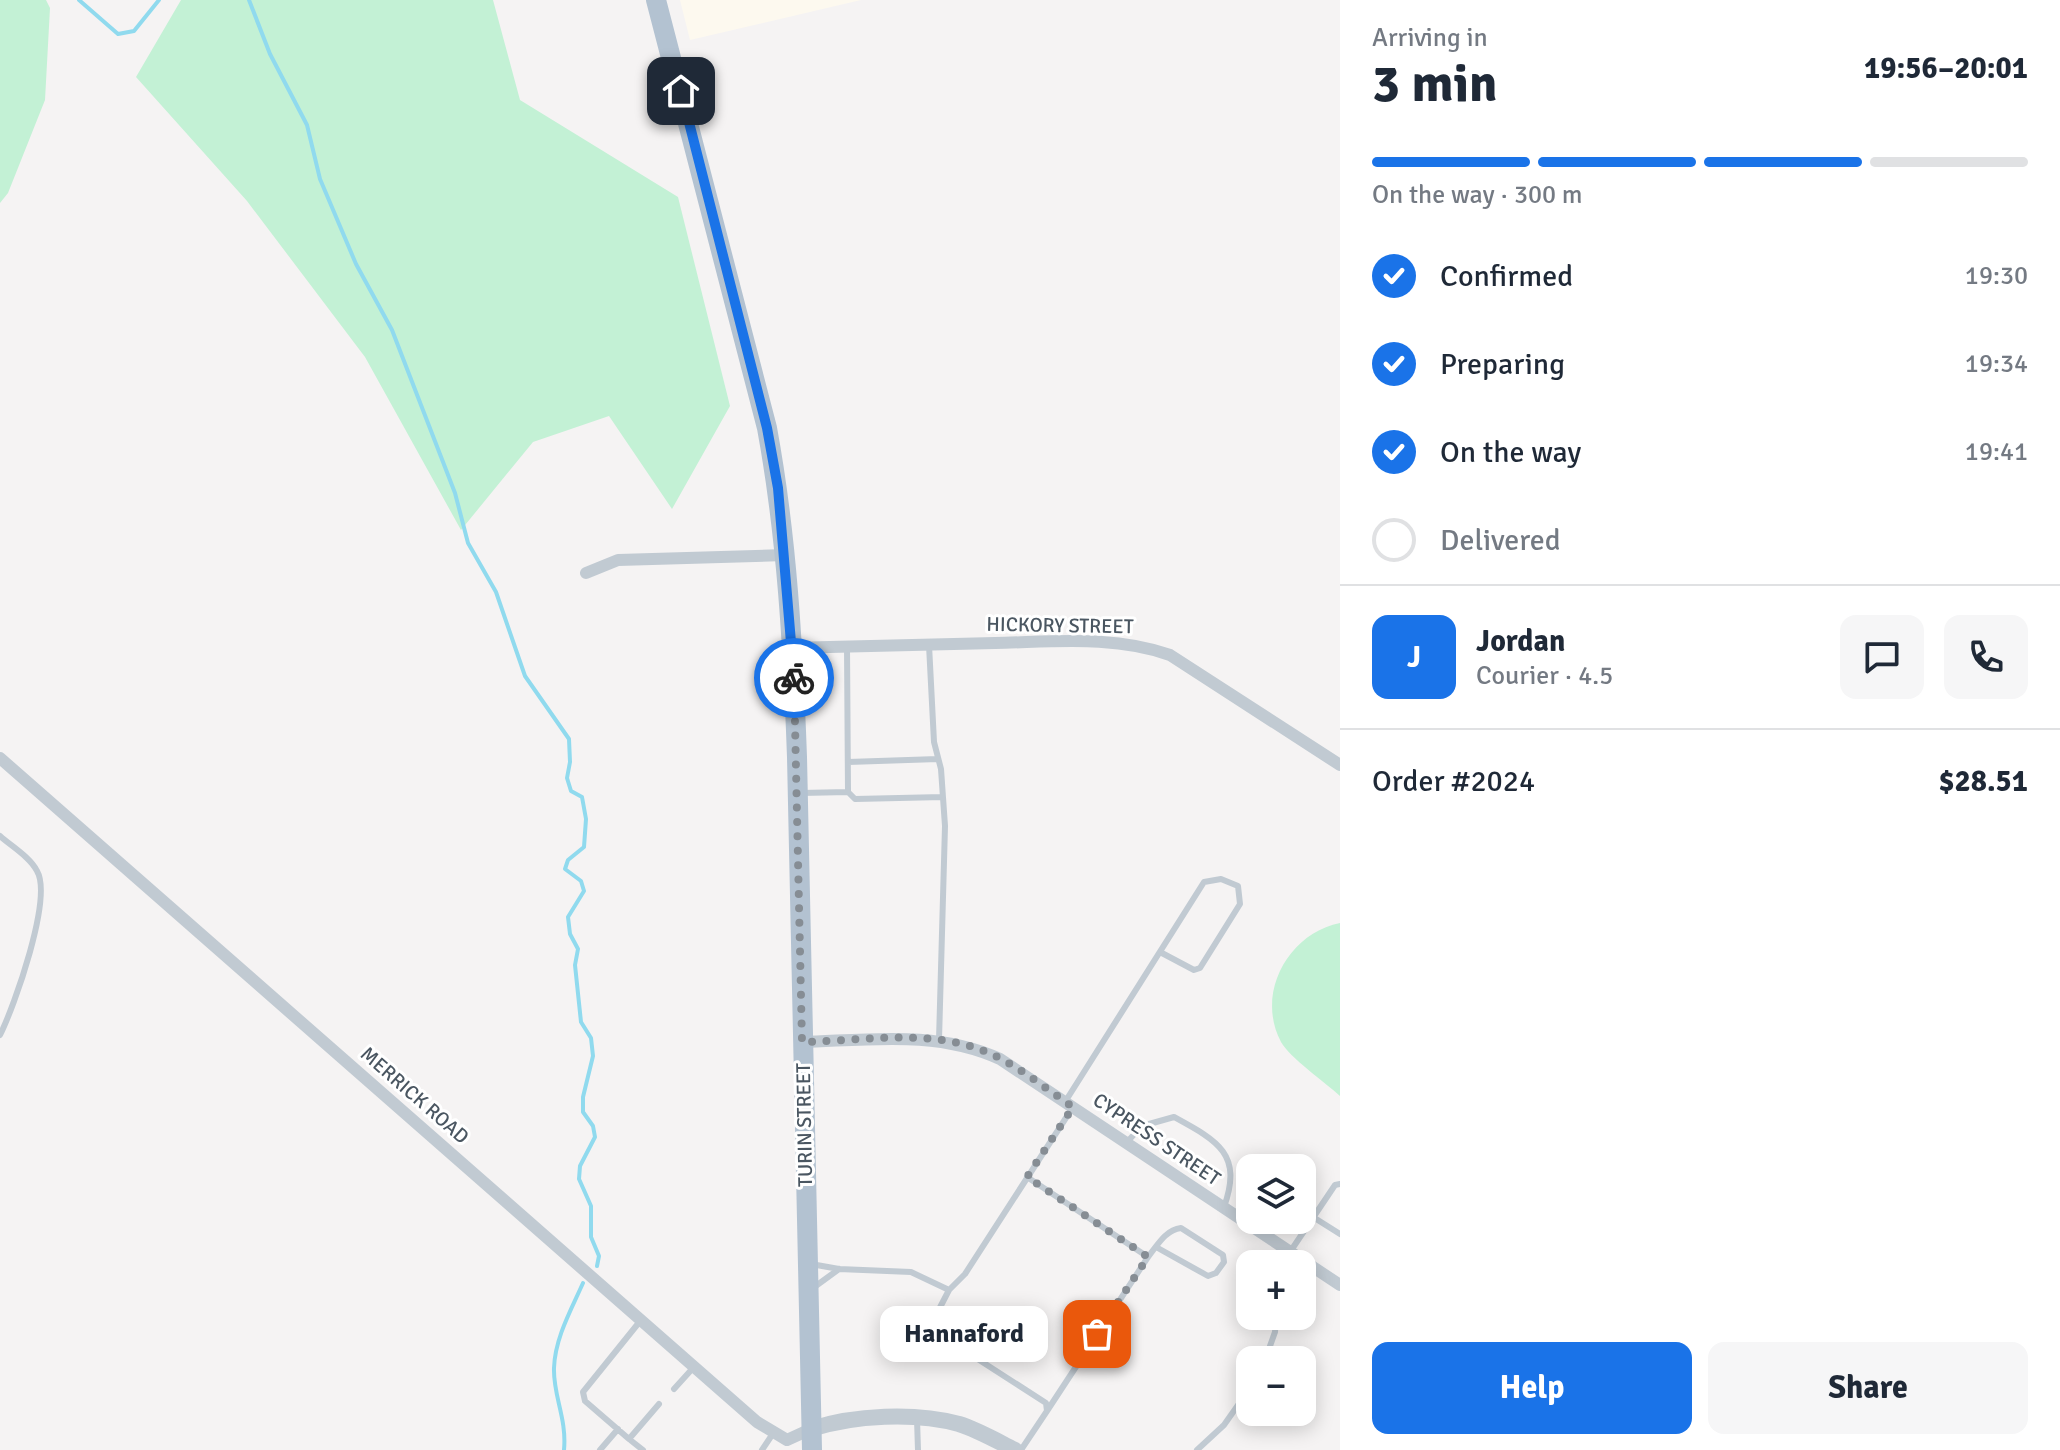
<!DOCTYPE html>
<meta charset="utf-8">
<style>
body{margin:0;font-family:Signika,sans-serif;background:#f6f6f7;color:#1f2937;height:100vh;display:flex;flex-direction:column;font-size:30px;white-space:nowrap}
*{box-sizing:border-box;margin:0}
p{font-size:26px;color:#747a83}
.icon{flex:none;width:44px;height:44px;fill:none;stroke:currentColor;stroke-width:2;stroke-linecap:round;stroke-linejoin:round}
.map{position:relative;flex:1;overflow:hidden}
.panel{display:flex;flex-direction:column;background:#fff;width:720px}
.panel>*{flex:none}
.controls{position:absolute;left:1236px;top:1154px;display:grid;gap:16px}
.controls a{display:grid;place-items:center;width:80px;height:80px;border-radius:16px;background:#fff;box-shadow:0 4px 20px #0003;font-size:40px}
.pin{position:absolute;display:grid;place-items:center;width:68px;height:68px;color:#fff;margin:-34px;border-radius:16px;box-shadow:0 4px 12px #0006}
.courier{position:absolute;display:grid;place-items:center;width:80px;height:80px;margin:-40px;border:6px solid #1a73e8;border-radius:50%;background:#fff;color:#222;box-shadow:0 2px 10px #0007}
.bubble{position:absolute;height:56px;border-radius:16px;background:#fff;box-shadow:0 4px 20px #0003;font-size:26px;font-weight:700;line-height:56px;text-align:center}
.headline em{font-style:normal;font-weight:700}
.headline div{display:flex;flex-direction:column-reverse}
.headline{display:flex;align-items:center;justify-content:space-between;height:136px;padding:0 32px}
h1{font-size:52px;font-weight:700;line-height:60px}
.bar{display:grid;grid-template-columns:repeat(4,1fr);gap:12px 8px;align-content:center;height:96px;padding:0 32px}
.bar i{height:10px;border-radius:6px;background:#e0e1e3}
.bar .active{background:#1a73e8}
.bar p{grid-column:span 4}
.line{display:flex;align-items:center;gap:20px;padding:0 32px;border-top:2px solid #e0e1e3}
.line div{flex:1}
.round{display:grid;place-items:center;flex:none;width:84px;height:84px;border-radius:16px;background:#f6f6f7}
ol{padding:0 32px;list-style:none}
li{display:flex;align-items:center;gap:24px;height:88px}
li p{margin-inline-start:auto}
li .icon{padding:8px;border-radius:50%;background:#1a73e8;color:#fff;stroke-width:4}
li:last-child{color:#747a83}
li i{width:44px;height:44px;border:4px solid #e0e1e3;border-radius:50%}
.primary-button{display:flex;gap:16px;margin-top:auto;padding:16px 32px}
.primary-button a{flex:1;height:92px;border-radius:16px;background:#1a73e8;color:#fff;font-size:32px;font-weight:700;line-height:92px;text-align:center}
.primary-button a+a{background:#f6f6f7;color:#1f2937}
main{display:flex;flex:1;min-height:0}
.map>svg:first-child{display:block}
.commercial{fill:#fdf9ef}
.green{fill:#c3f1d5}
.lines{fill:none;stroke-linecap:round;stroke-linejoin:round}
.stream{stroke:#90daee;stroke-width:4}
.service{stroke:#c1cad2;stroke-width:6}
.minor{stroke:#c1cad2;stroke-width:12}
.tertiary{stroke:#c1cad2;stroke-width:16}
.primary{stroke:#b3c2d1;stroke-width:20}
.done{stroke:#868d94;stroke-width:8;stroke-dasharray:0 14.4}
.route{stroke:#1a73e8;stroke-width:10}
.labels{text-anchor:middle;stroke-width:6;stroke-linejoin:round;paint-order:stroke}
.street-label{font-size:20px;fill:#4a5661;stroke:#fff}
</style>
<main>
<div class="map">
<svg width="1340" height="1450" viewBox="0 0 1340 1450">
<rect width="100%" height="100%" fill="#f5f3f3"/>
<path class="commercial" d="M680,0H861L690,40Z"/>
<path class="green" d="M0,0H46L50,8L45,100L8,193L0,203Z
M181,0H493L520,100L678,197L730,406L672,509L609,416L533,442L461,530L365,357L247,201L136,77Z
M1340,923V1096C1325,1082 1290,1058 1281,1042C1255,993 1289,933 1340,923Z"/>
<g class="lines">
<path class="stream" d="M79,0L118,34L134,31L159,0
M249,0L270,54L307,125L320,179L356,264L392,330L455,493L468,543L496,592L525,676L569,739L570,762L567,778L571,791L582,797L586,819L584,847L568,860L565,869L581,881L584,891L568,917L570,934L578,949L575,965L581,1022L591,1038L593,1056L583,1097V1112L593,1126L595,1137L580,1166L579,1179L591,1206V1237L599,1256L597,1266
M564,1450C567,1418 553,1396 554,1368C555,1338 571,1310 583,1283"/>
<path class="service" d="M929,645L934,742L941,769L945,826L939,1040
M848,762L938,759
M848,792L855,799L943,797
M801,793L848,792L847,647
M0,836C11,846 30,857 37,871C53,898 14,1007 0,1035
M1065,1102L1204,882L1221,879L1238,886L1240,904L1200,968L1194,970L1160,952
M1127,1142L1142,1126L1174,1117C1218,1141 1243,1154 1224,1207
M1027,1177L1148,1257L1047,1411
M1313,1217L1340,1234
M1290,1252L1335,1185L1340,1184
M1148,1257C1157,1246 1165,1230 1181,1228L1223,1255L1224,1262L1216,1273L1208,1276L1156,1247
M811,1264L839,1269L911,1272L949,1290L965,1274L1073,1107
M813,1288L839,1269
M949,1290L934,1319L942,1336L1046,1403L1047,1411L1021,1450
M641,1320L583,1392L585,1401L629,1439L659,1404
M1265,1360L1275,1332L1276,1316
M674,1389L693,1368
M917,1419L918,1450
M629,1439L643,1450
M600,1450L618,1429
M762,1450L774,1432
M1197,1450L1224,1425L1250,1388"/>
<path class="minor" d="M586,573L618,560L785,555
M793,648C860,646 927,645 995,643C1053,642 1114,635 1170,655L1340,765
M0,758L757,1422L787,1440L811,1429
M802,1042C869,1040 937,1030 1000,1059L1340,1285"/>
<path class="tertiary" d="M811,1429C854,1415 915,1412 959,1424C978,1430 997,1441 1015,1450"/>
<path class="primary" d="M656,0L767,428C787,537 793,646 797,757L812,1450"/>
</g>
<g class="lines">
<path class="done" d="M794,678L802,1042C857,1041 920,1030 973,1047C1009,1058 1042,1086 1073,1107L1027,1177L1148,1257L1097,1334"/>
<path class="route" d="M681,91L767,428L778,488L794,678"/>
</g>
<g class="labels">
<g class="street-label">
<text transform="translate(1060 625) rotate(1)" y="7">HICKORY STREET</text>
<text transform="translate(415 1095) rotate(41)" y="7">MERRICK ROAD</text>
<text transform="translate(804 1125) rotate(-91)" y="7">TURIN STREET</text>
<text transform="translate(1157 1139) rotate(34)" y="7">CYPRESS STREET</text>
</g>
</g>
</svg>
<div class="controls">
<a><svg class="icon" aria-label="layers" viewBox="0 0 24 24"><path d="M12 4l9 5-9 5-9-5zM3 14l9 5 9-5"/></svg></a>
<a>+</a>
<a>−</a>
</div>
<div class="pin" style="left:1097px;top:1334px;background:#ea580c"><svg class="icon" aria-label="bag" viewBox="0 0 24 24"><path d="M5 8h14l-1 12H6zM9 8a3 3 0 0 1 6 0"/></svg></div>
<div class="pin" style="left:681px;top:91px;background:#1f2937"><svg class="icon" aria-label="home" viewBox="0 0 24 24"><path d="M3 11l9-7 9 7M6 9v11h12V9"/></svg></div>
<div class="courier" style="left:794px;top:678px"><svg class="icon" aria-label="bike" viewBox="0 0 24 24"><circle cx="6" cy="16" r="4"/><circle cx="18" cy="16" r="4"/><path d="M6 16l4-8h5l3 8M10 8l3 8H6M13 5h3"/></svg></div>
<div class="bubble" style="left:880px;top:1306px;width:168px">Hannaford</div>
</div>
<section class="panel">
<div class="headline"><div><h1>3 min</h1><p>Arriving in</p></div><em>19:56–20:01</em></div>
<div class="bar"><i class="active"></i><i class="active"></i><i class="active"></i><i></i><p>On the way · 300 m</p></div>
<ol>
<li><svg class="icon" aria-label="check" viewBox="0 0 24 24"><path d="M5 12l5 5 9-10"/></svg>Confirmed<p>19:30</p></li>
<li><svg class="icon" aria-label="check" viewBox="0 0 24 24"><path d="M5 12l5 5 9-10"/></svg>Preparing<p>19:34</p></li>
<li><svg class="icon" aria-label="check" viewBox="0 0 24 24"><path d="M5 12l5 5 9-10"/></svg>On the way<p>19:41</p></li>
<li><i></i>Delivered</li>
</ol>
<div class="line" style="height:144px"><b class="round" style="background:#1a73e8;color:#fff">J</b><div><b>Jordan</b><p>Courier · 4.5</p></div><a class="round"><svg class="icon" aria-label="chat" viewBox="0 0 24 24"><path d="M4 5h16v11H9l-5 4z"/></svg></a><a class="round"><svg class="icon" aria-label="phone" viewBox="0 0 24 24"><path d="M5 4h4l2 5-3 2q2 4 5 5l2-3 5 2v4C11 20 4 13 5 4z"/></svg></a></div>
<div class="line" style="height:104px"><div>Order #2024</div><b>$28.51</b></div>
<div class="primary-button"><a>Help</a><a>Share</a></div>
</section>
</main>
